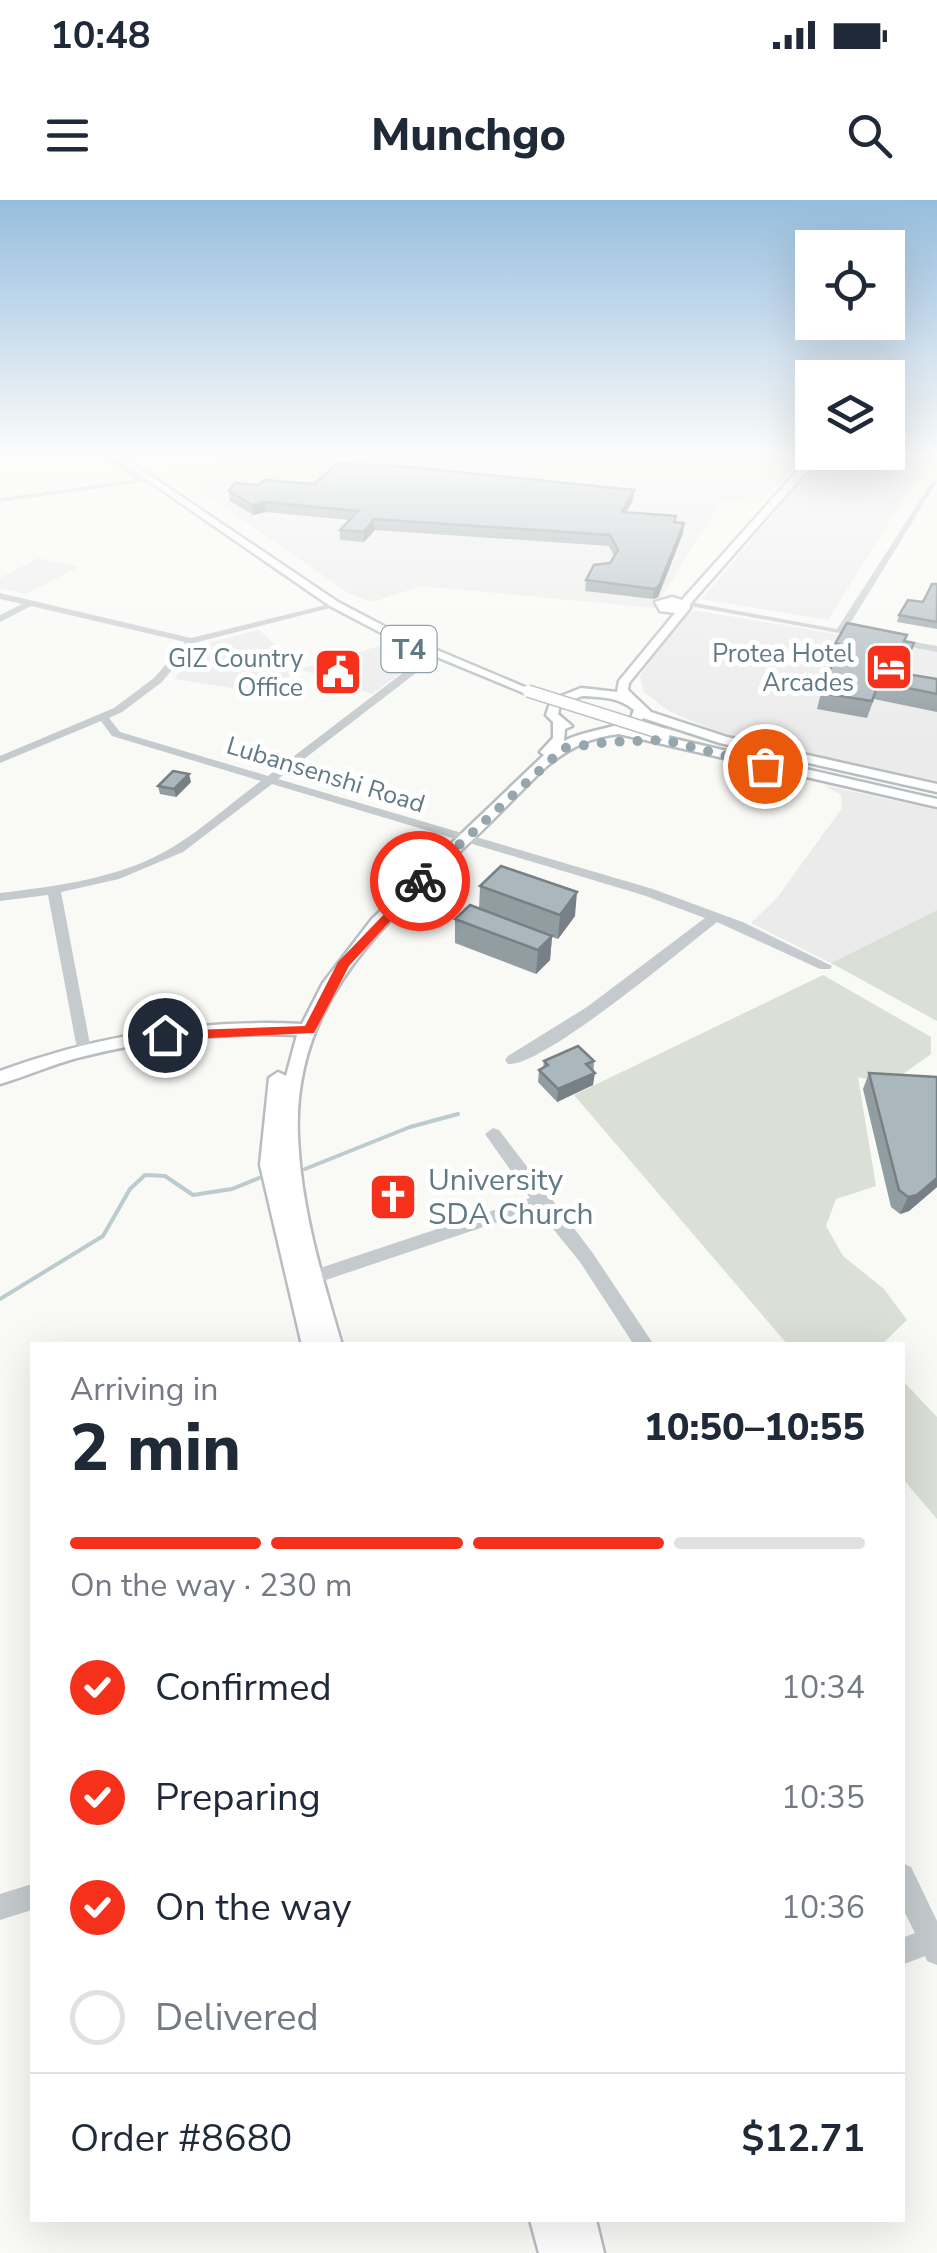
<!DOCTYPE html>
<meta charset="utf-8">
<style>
body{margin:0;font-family:"Nunito Sans",sans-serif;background:#f2f2f3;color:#1f2937;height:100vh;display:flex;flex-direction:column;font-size:38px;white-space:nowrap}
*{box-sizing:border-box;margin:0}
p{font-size:32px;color:#747a83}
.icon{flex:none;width:55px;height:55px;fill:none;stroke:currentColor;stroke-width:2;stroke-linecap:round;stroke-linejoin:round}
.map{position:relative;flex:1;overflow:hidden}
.panel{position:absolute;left:30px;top:1142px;width:875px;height:880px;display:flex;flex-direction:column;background:#fff;border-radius:0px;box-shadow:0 10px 40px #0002}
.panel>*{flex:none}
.tools{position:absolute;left:795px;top:30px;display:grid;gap:20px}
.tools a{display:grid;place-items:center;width:110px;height:110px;border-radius:0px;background:#fff;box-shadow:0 10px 40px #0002;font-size:50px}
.pin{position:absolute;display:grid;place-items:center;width:85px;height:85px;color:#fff;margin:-42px;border:5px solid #fff;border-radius:50%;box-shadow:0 2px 10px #0007}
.courier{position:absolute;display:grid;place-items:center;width:100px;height:100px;margin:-50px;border:8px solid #f5311b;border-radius:50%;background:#fff;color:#222;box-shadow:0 2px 12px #0007}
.head em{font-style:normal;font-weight:800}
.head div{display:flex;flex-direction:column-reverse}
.head{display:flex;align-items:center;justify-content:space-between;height:170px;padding:0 40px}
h1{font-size:65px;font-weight:800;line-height:75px}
.bar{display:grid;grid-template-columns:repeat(4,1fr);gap:15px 10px;align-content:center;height:120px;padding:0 40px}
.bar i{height:12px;border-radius:8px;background:#e0e1e3}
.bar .on{background:#f5311b}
.bar p{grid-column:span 4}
.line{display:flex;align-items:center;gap:25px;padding:0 40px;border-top:2px solid #e0e1e3}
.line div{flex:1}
ol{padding:0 40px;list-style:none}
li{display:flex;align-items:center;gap:30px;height:110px}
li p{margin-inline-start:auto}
li .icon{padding:10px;border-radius:50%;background:#f5311b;color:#fff;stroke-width:4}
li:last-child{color:#747a83}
li i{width:55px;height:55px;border:5px solid #e0e1e3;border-radius:50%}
.status{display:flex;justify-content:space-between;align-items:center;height:70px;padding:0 50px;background:#fff;direction:ltr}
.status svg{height:28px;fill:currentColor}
header{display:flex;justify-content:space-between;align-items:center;height:130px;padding:0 40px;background:#fff;font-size:45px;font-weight:800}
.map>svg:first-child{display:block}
.built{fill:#eaebea}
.green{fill:#dae0d5}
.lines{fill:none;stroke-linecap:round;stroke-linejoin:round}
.stream{stroke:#bccbce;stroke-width:4}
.major-casing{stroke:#b7bec1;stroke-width:5}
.minor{fill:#c4cacd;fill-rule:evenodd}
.major{fill:#fff;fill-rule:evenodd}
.major-bridge-casing{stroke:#b7bec1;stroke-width:14;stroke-linecap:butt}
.major-bridge{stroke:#fff;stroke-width:11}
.wall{fill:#929da2}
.shaded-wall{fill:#778084}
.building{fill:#aab7bc;stroke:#778084;stroke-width:2.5}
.route{fill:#f5311b}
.done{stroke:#96a6ad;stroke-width:10;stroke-dasharray:0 18}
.labels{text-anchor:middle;stroke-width:10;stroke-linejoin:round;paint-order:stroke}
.far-poi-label{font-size:25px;fill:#617a85;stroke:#fff;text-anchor:end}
.far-street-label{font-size:25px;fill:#617a85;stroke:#fff}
.shield{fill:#fff;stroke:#90a2aa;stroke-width:2.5}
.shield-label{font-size:28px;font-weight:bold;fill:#617a85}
.poi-label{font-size:30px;fill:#617a85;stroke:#fff;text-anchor:start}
</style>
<div class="status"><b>10:48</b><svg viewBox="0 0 49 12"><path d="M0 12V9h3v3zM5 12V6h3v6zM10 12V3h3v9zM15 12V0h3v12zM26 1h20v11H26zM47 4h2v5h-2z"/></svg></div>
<header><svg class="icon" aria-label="menu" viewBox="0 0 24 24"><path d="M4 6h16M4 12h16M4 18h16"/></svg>Munchgo<svg class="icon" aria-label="search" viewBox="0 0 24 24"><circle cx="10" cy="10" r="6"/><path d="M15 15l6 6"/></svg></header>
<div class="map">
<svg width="937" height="2053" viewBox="0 0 937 2053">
<rect width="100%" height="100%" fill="#f9f9f6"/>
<path class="built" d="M237,253H937L823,260L793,268L759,304L721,300L655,408L421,386L372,402L350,394L171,271L202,268Z
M885,258H929L828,420L702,399L803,278L836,265Z
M38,358L79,367L26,394L0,388V378Z
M699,411L937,451V581L726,536L667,510L644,492L640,476L682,413Z
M259,430L300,469L383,445L417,461L372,494L300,469L264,493L174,479L205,444Z
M823,585L937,610V710L831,763L751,723L777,698L842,608L841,595Z"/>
<path class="green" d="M937,710V821L831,763Z
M823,775L931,837V854L889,884L858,877L876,986L836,999L826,1026L843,1056L884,1089L907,1120L881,1145H788L574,895Z
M902,1180L937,1217V1319L903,1279Z"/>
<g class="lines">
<path class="stream" d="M305,969L410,927L458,914
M0,1099L103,1036L130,989L145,975L165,976L193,995L232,989L259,978"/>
<g class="major-casing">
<path id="major" d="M108,253H117L338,402L399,434L534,491L524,493L391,438L330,406Z
M937,253V256L866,258L806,272L690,404V408L629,483L628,490L651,512L727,537L937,584V592L720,543L643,518L640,525L631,529L937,599V607L619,534C590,537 569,548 547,566C521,590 497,617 471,641C382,726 292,802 298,937C301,1009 322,1077 342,1145H302L260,965L269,878L278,872L286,876L297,835C224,832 152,839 81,857C53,864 27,876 0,884V871C98,835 198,819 302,824L323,783L372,719L544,555L540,552L553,538V522L546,515L551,500L581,488L617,492L619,481L675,413L660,411L655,402L672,397L682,400L800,268L866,254ZM582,496C601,497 619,497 634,510L630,520C608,530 586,530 564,541L565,529L572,526L558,514L560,505Z
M530,2020H596L604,2053H539Z"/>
</g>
<path class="minor" d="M98,253H105L144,279L155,280L0,302V298L135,280Z
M933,280L937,282L846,430L866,434V438L679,404L684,401L837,429Z
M0,393L191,438L330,404V408L194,443L162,482L122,512L109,518L120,532L268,576L408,469L432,458H438V462L416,473L278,579L653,689L745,723L832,766L830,769H820L717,722C684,748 541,868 508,864L505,860L508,856L587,807L705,718L643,695L272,584L183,652L119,679L61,692L91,850L88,854H78L48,695L0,701V693C59,686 122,678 173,647C204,628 232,602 261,581L112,536L101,521L0,563V556L114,508L154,478L185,442L31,406L0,422V415L22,404L0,399Z
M893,438L937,446V452L890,443L888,441Z
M493,928L499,930L592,1052L654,1145H634L580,1062L537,1009L302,1088L296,1086L293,1081L296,1076L530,998L485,934Z
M902,1663L911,1667L937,1721V1765L927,1761L925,1756L902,1765V1738L915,1733L902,1707Z
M32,1684V1710L0,1720V1694Z"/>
<use href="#major" class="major"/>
<g class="major-bridge-casing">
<path id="major-bridge" d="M528,491L664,534"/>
</g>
<use href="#major-bridge" class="major-bridge"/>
</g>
<path class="wall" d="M314,284L634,290L633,300L626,312L684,323L683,333L658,397L653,399L585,391L586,380L610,363L614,356L609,346L375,330L364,342L340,340V330L349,320L266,312L253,315L230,301L229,291L258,285Z
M937,384V429L897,422L899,415L923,402Z
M907,435L905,441L914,443L902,473L937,479V512L874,499L867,518L817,509L821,493L828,474H827L835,444Z
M191,582L176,597L160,594L158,586Z
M480,686L575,716L558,739L552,737L550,760L536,774L455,743V719L479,709Z
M544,861H594L593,885L557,902L538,882L539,870L543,868Z
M869,873L937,877V987L909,1011L900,1014L891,1007L863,889Z"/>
<path class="shaded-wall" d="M634,290L633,300L621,322L622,312Z
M265,302L266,312L253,315L252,305Z
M374,319L375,330L364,342V332Z
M684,323L683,333L658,397L653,399L654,389Z
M914,443L909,459L895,490L900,473Z
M189,574L191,582L176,597L174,589Z
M577,692L575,716L558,739L560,715Z
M552,736L550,760L536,774L538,750Z
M595,873L593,885L557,902L558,889Z
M937,978V987L909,1011L900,1014L908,997Z"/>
<path class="building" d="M338,263L410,267L634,290L622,312L676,316L674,322L684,323L659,386L654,389L586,380L594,365L610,363L618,350L610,335L374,319L364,332L340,330L358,311L265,302L252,305L229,291L235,283L258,285L265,280L314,284Z
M932,384H937V422L899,415L908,400L923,402Z
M847,423L907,435L904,441L914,443L900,473L937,479V494L879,482L872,501L821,493L835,458H831L839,444H835Z
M173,571L189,574L174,589L158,586Z
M501,666L577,692L560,715L480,686Z
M470,705L552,736L538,750L455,719Z
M578,846L594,861L586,864L595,873L558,889L539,870L548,865L544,861Z
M869,873L937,877V978L917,995L908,997L899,990Z"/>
<linearGradient id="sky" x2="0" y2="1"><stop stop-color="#96bdde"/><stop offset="0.47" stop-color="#fcfcfb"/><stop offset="1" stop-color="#fcfcfb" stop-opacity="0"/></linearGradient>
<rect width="937" height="540" fill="url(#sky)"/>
<path class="route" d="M420,677L424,684L349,766L314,833L165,840L158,835L165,831L305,826L338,762Z"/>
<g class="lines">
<path class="done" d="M420,681L564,548L609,542L665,540L765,566"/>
</g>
<defs>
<g id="hotel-square" transform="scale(2.5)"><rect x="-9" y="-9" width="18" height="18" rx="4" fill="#f5311b" stroke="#fff"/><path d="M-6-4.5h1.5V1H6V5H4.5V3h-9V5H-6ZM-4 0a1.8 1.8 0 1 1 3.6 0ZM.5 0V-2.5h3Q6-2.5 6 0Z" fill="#fff"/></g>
<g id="civic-square" transform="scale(2.5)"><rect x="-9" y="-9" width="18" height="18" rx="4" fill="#f5311b" stroke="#fff"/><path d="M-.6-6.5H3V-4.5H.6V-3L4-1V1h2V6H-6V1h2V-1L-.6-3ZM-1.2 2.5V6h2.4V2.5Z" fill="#fff"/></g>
<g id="church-square" transform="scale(2.5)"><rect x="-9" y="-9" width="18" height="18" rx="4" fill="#f5311b" stroke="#fff"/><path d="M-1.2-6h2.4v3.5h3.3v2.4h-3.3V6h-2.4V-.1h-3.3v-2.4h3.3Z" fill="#fff"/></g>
</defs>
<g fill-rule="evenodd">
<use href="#hotel-square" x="889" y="467"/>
<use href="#civic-square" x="338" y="472"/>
<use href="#church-square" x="393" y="997"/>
</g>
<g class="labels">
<g class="far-poi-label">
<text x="854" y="462">Protea Hotel<tspan x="854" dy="29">Arcades</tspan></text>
<text x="303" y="467">GIZ Country<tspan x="303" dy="29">Office</tspan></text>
</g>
<g class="far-street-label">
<text transform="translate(326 574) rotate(17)" y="9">Lubansenshi Road</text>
</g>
<rect class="shield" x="381.5" y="426" width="55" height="46" rx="8"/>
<g class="shield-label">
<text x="409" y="459">T4</text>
</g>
<g class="poi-label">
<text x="428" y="990">University<tspan x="428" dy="34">SDA Church</tspan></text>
</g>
</g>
</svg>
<div class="tools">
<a><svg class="icon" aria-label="locate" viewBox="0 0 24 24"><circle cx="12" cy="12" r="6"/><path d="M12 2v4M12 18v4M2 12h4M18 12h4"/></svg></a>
<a><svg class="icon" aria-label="layers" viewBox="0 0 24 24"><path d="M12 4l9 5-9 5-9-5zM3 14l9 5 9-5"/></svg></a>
</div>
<div class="pin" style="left:765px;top:566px;background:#ea580c"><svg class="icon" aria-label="bag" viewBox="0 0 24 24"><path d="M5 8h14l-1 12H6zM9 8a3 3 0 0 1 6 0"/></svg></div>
<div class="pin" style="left:165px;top:835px;background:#1f2937"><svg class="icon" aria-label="home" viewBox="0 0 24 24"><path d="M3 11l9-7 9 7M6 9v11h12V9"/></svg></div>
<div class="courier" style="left:420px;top:681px"><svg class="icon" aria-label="bike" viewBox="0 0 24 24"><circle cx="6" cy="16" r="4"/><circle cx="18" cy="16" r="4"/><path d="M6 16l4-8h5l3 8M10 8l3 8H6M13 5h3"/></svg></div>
<section class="panel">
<div class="head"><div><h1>2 min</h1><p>Arriving in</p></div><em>10:50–10:55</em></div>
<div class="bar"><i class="on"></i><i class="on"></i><i class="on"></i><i></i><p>On the way · 230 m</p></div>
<ol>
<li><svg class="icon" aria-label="check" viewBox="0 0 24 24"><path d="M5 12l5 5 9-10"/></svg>Confirmed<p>10:34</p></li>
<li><svg class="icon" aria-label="check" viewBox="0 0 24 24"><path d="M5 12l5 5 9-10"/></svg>Preparing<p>10:35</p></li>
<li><svg class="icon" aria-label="check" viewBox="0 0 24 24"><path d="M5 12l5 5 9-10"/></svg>On the way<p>10:36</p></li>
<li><i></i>Delivered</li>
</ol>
<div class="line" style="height:130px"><div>Order #8680</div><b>$12.71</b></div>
</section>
</div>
